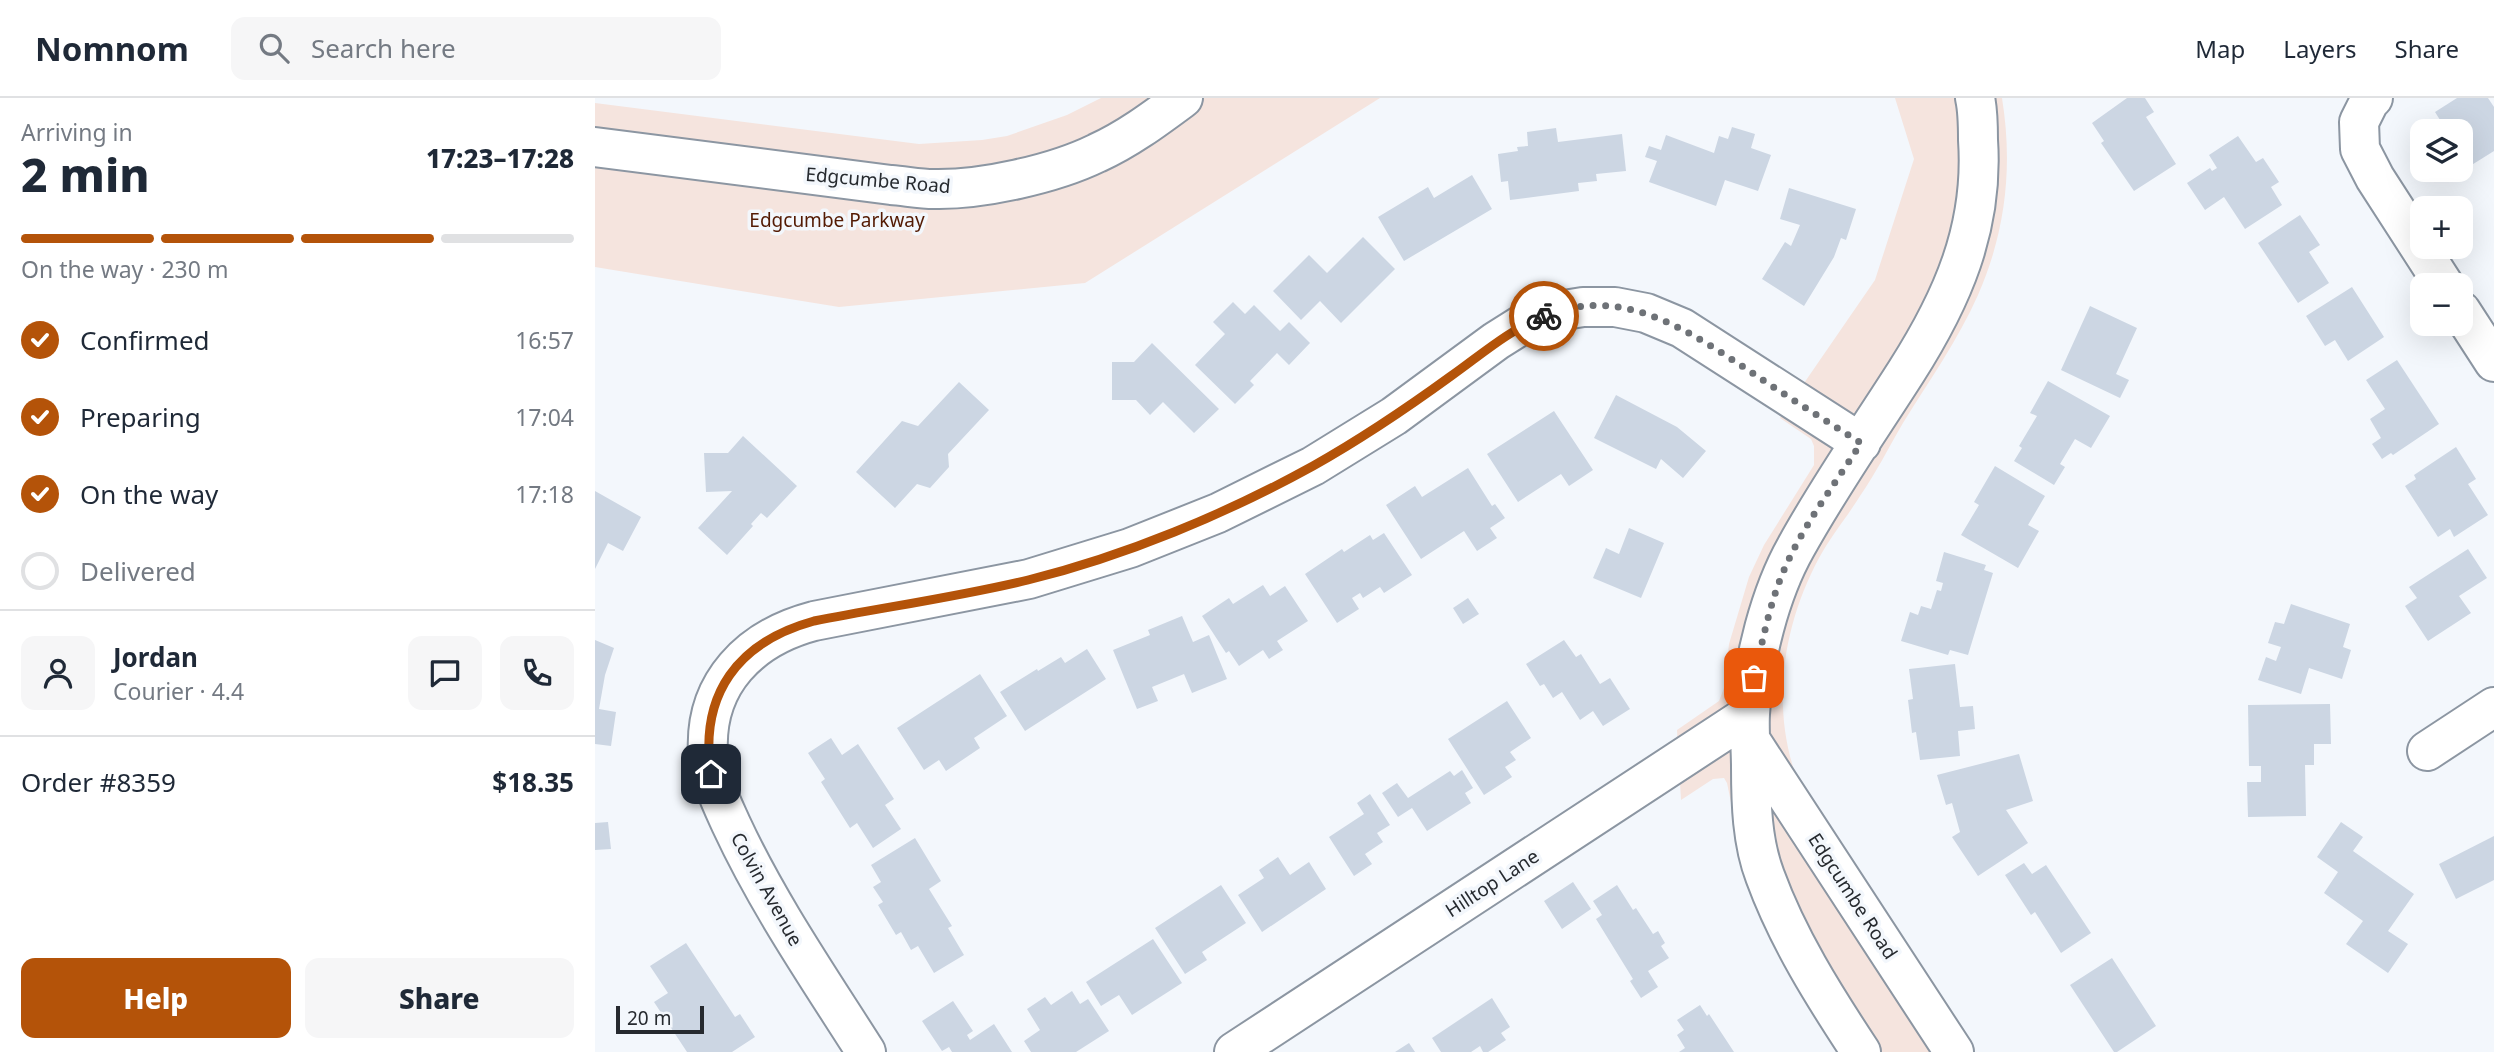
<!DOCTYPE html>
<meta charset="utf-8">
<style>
body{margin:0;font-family:"Noto Sans",sans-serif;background:#f6f6f7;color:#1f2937;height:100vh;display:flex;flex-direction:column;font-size:26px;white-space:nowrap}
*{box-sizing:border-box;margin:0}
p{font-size:23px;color:#747a83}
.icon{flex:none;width:38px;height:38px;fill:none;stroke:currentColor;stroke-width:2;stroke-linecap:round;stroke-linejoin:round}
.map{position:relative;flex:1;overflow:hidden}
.drawer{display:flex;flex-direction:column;background:#fff;width:595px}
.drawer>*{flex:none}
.buttons{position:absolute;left:1815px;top:21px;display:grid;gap:14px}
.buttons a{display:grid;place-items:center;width:63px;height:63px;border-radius:14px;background:#fff;box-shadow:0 7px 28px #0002;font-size:35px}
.scale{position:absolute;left:21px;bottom:18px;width:88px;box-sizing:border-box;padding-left:7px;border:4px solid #262a2f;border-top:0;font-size:19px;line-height:24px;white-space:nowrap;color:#262a2f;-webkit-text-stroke:5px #f3f7fc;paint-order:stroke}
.pin{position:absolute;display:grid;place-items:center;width:60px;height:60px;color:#fff;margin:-30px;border-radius:14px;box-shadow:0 4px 10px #0006}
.courier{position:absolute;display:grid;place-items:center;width:70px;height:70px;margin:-35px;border:5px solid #b45309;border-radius:50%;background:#fff;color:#222;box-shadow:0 2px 9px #0007}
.summary em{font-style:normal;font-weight:800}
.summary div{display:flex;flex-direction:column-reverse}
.summary{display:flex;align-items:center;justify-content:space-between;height:119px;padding:0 21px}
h1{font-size:46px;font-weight:800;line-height:52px}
.bar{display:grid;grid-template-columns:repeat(4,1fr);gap:10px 7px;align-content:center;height:84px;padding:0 21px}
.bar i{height:9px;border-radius:5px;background:#e0e1e3}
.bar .current{background:#b45309}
.bar p{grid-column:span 4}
.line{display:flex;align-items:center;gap:18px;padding:0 21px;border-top:2px solid #e0e1e3}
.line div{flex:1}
.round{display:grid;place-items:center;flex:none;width:74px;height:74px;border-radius:14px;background:#f6f6f7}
ol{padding:0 21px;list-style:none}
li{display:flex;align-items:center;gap:21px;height:77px}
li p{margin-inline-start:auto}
li .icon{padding:7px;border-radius:50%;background:#b45309;color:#fff;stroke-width:4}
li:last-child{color:#747a83}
li i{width:38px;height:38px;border:4px solid #e0e1e3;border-radius:50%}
.button{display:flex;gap:14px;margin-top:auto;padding:14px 21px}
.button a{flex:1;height:80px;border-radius:14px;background:#b45309;color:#fff;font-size:28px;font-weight:800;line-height:80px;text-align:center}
.button a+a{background:#f6f6f7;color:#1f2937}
header{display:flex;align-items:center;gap:42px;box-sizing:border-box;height:98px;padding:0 35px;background:#fff;border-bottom:2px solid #e0e1e3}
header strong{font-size:33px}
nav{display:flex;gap:38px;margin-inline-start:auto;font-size:24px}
.search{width:490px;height:63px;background:#f6f6f7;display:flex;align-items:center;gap:18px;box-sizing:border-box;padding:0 24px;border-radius:14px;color:#747a83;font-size:26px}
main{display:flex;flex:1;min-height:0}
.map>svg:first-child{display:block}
.green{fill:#f5e4de}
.building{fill:#ccd6e3}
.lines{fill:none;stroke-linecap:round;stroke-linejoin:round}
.minor-casing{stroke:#8c96a2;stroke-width:42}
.minor{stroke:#fff;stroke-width:38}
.done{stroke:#6e7277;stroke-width:7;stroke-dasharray:0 12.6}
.route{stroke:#b45309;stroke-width:9}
.labels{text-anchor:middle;stroke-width:7;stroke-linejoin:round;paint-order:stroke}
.street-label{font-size:19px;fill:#262a2f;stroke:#f3f7fc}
.park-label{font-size:19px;fill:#531a03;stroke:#f3f7fc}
</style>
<header>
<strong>Nomnom</strong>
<div class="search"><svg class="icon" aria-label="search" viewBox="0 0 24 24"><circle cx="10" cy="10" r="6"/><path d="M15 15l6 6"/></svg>Search here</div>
<nav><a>Map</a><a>Layers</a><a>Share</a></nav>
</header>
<main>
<section class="drawer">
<div class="summary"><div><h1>2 min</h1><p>Arriving in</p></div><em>17:23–17:28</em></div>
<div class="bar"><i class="current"></i><i class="current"></i><i class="current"></i><i></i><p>On the way · 230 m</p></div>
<ol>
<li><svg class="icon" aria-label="check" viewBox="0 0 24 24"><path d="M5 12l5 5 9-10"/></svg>Confirmed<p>16:57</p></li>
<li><svg class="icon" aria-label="check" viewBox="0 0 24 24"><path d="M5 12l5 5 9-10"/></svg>Preparing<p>17:04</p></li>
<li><svg class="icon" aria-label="check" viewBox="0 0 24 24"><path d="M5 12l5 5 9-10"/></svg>On the way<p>17:18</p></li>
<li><i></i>Delivered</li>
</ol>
<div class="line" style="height:126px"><a class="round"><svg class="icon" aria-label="person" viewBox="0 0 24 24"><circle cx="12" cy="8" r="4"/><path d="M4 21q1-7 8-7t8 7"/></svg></a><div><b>Jordan</b><p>Courier · 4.4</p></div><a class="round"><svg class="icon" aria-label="chat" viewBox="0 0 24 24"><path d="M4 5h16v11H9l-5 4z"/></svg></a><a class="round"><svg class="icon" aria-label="phone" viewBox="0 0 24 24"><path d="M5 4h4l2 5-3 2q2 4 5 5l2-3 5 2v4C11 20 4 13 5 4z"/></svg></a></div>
<div class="line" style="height:91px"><div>Order #8359</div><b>$18.35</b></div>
<div class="button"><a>Help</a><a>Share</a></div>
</section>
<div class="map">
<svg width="1899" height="954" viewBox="0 0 1899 954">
<rect width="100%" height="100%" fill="#f3f7fc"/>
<path class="green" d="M506,0H785L490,185L244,209L0,169V5L324,46L387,42L412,38L472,17Z
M1300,0H1407C1418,68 1411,133 1383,197C1363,242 1334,283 1308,325C1294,349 1281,375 1265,398C1252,419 1236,438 1224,460C1189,525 1176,604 1200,675L1376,954H1247L1142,733L1132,685L1129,680L1118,681L1086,702L1082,632L1124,603L1129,590L1134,546L1154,479L1169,447L1219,367V348L1216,341L1185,320L1280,182L1319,61Z"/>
<path class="building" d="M1532,0H1550L1559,14L1551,19L1581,66L1539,93L1506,45L1509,43L1497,25Z
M1862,0H1893L1899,9V53L1875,68L1866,54V33H1852L1840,14Z
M1137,29L1160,36L1156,50L1176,57L1163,93L1130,82L1121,108L1054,84L1062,63L1050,59L1054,48L1066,52L1071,37L1119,55L1124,38L1133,41Z
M961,30L963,44L1027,36L1031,73L1001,76L1002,83L983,85L984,93L915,102L913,83L906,84L903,56L923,53L922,49L933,48L932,34Z
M1643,38L1661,64L1668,60L1684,84L1676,89L1687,107L1650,131L1629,99L1610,112L1592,85L1615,70L1617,73L1622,70L1614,57Z
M877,77L897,111L809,163L783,119L833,89L839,100Z
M1194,90L1261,111L1251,142L1246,140L1239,159L1209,208L1167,181L1190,144L1196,148L1205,127L1185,121Z
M1705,117L1725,147L1714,154L1734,185L1703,205L1663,145Z
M768,139L800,171L746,225L725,203L706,222L678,193L714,157L732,175Z
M1757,189L1789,239L1753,263L1740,242L1730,248L1711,218Z
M638,204L650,216L659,207L685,233L694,224L715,245L694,267L682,255L655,283L659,287L640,306L600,267L630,236L618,224Z
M1495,208L1542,230L1521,276L1534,282L1525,300L1466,272Z
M557,245L624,311L599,335L568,304L555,317L541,302H517V264H539Z
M1802,262L1844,326L1798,357L1796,355L1787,361L1777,346L1786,340L1775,321L1790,311L1771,282Z
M1453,283L1515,318L1496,350L1480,341L1465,366L1470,369L1459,387L1419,363L1427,350L1424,348L1442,318L1435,315Z
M364,284L394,312L353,356L354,369L335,390L322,386L300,410L261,374L307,323L323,328Z
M1021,297L1082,329L1111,353L1088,380L1066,361L1061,371L999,340Z
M959,313L998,372L974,388L966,376L923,404L892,356Z
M148,338L202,388L172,420L166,415L156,426L158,428L132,457L103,430L137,393L111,394L109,355H133Z
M1861,349L1881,381L1873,386L1893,417L1859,439L1855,431L1843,439L1810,388L1821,381L1819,377Z
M1400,368L1450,398L1433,427L1444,433L1423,470L1366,437L1384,407L1379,404Z
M873,370L897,408L900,406L910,420L895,430L902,440L882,453L869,433L826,461L791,407L820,388L827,399Z
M0,393L46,419L28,453L13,445L0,471Z
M1034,430L1069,445L1046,500L998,480L1011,450L1024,456Z
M789,435L817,477L789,495L785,489L768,500L765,495L757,500L764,511L742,525L710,476L747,451L749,454L775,437L778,442Z
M1873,451L1892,480L1864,498L1876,515L1833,543L1810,508L1822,500L1814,489Z
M1349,454L1391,467L1389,472L1398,475L1373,557L1355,552L1353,557L1306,543L1315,514L1323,517L1326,508L1336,511L1342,492L1346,493L1348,485L1341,483Z
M668,487L675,498L690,488L713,523L682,543L688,552L674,561L668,552L644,568L634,553L631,555L607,518L634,500L638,506Z
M873,500L884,516L868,526L858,510Z
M1696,506L1755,526L1748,549L1756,552L1747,581L1714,570L1706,596L1663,582L1671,559L1681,563L1686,549L1673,545L1680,524L1689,526Z
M587,518L598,544L614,537L632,581L597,595L589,576L557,589L563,603L542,611L518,552L555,537L553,532Z
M0,542L19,550L10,577L4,611L21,614L16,648L0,646Z
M969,542L981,559L986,556L1005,586L1015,580L1035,611L1008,628L998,613L985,622L967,594L958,600L949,586L945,588L931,566Z
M492,551L511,581L430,633L405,594L442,571L443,573L466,559L470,565Z
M1360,566L1365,609L1378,608L1380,631L1363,633L1365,658L1325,662L1321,634L1317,635L1313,602L1318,601L1314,571Z
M385,576L412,618L379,640L385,650L351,673L344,662L329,672L302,630Z
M912,603L936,640L915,654L921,662L910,669L917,679L889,697L853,641Z
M1735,606L1736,646H1719V667H1710L1711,718L1653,719L1652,684H1666V668H1654L1653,607Z
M236,640L247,657L263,646L299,701L290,707L306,731L278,750L262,725L255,730L226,684L230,681L213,655Z
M1424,656L1438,703L1411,712L1433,745L1383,778L1357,739L1365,734L1357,705L1351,707L1342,677Z
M867,672L878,690L870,695L876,705L832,733L817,710L803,719L787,695L802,685L813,700L855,673L859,678Z
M775,696L795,727L782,735L788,744L770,756L777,766L759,778L734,739L769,716L762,705Z
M13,724L16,751L0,752V725Z
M1746,724L1768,739L1758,753L1819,796L1793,833L1813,846L1793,875L1751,846L1768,823L1729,795L1743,774L1722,759Z
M1899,738V782L1861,801L1844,766Z
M320,740L346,783L334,791L357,828L353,830L369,857L339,875L323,848L316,852L306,834L301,837L283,807L288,804L278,789L286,784L276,767Z
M683,759L695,777L714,764L731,791L667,834L643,797L669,780L664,772Z
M1429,765L1437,776L1451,767L1496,835L1466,855L1440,814L1436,817L1410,777Z
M978,784L996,811L967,831L949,803Z
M626,787L651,825L607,854L612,862L590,876L560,830Z
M1022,787L1038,812L1041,810L1058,836L1063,833L1070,845L1066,848L1074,860L1053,873L1063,889L1046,900L1035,883L1038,881L1001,821L1007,817L998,803Z
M558,841L587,885L537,917L524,897L506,908L491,884Z
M91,845L140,919L145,916L160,939L137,954H92L59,904L73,895L55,868Z
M1517,860L1561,928L1522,954H1519L1475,887Z
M477,893L485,906L493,901L514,933L481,954H436L429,943L445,932L432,911L450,899L456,907Z
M897,900L915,929L906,935L911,942L893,954H888L885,948L876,954H846L837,940Z
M358,903L378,933L372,937L375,942L399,926L417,954H357L354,949L347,953L327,923Z
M1105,907L1112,918L1114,916L1139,954H1084L1090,950L1082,937L1089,932L1082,922Z
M814,945L820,954H800Z"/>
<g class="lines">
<g class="minor-casing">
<path id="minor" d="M1778,0L1774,4L1764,24L1765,51L1780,80L1849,187
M0,49L296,87C310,88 325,91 339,91C387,92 459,76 502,55C533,41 561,20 588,0
M1866,213L1899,264
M1156,643L1359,954
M1832,653L1899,609
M271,954C224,880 173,806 136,726C126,704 114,680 113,655C109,585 155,540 219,523L434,481L535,450L623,415L718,368L799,318L901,243L928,226L957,214L988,209H1020L1051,215L1087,230L1266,345
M639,954L1155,616
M1266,954C1229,898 1193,841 1170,778C1157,744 1156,705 1156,669C1156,651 1154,633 1155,616C1158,562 1175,495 1201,449C1234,389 1274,332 1311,274C1357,202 1389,130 1383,42C1383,28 1383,13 1380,0"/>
</g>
<use href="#minor" class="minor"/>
</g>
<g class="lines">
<path class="done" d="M949,218C1030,185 1098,236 1162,278C1196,301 1231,323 1266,345C1236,392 1200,438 1182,490C1172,519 1166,550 1159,580"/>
<path class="route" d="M116,676C104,596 143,544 219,523C290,509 363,499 433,482C530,458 631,416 718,368C766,341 812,310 856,278C887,256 914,232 949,218"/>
</g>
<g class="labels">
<g class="street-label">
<text transform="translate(283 82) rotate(5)" y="7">Edgcumbe Road</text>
<text transform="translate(897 785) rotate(-33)" y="7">Hilltop Lane</text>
<text transform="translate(172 791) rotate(61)" y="7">Colvin Avenue</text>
<text transform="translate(1258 798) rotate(57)" y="7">Edgcumbe Road</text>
</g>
<g class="park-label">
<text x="242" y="129">Edgcumbe Parkway</text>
</g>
</g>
</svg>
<div class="buttons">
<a><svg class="icon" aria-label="layers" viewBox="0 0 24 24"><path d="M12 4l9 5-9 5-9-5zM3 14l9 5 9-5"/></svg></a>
<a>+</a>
<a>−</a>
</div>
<div class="scale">20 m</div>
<div class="pin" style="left:1159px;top:580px;background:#ea580c"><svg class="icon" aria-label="bag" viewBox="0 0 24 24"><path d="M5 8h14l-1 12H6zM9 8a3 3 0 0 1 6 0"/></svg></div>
<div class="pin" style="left:116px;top:676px;background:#1f2937"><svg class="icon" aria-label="home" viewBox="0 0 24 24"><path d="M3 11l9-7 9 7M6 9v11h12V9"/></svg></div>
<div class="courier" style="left:949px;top:218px"><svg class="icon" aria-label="bike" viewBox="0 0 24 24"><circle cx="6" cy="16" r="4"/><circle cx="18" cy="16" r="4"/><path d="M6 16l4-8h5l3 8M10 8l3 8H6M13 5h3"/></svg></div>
</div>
</main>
